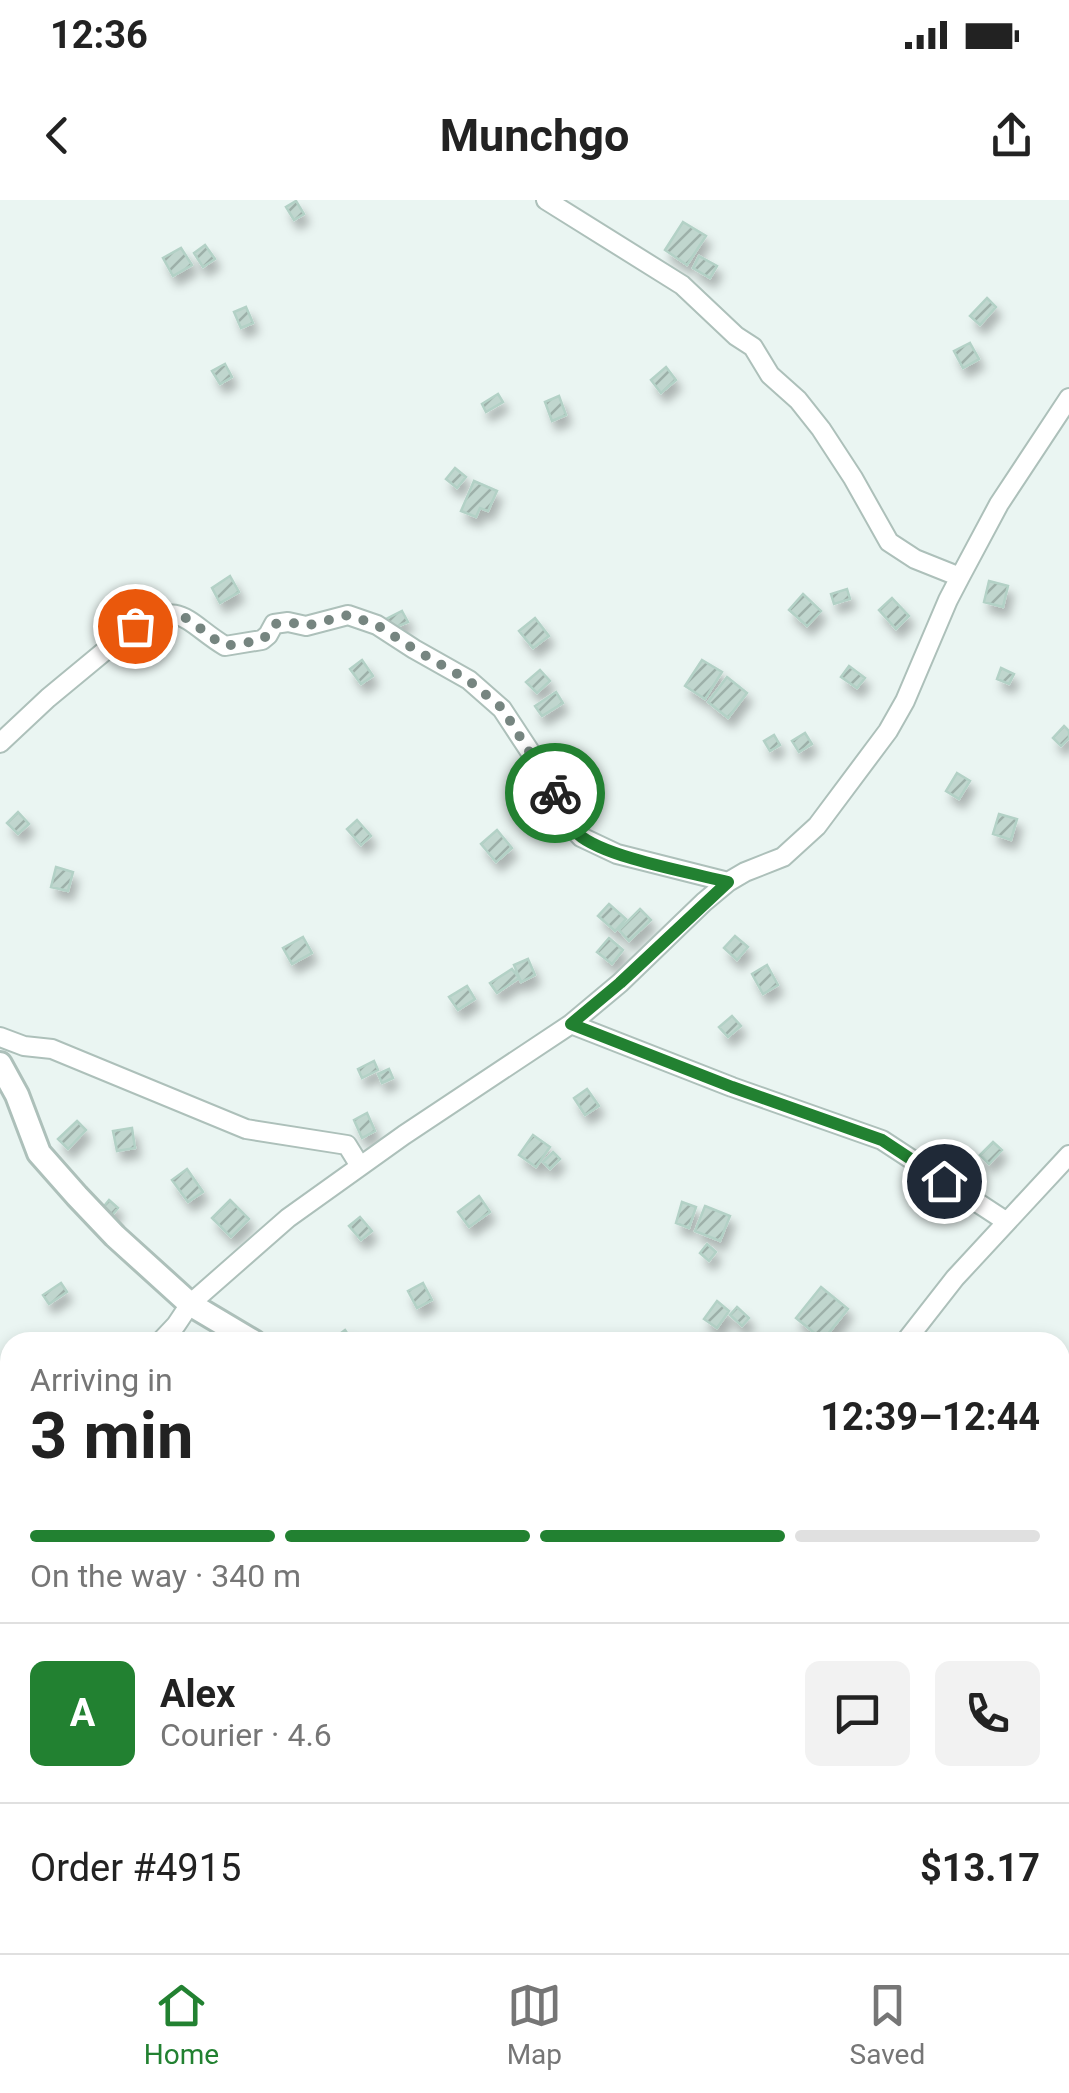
<!DOCTYPE html>
<meta charset="utf-8">
<style>
body{margin:0;font-family:Roboto,sans-serif;background:#f2f2f2;color:#222;height:100vh;display:flex;flex-direction:column;font-size:38px;white-space:nowrap}
*{box-sizing:border-box;margin:0}
p{font-size:32px;color:#767676}
.icon{flex:none;width:55px;height:55px;fill:none;stroke:currentColor;stroke-width:2;stroke-linecap:round;stroke-linejoin:round}
.map{position:relative;flex:1;overflow:hidden}
.drawer{position:absolute;left:0px;top:1132px;width:1070px;height:622px;display:flex;flex-direction:column;background:#fff;border-radius:30px 30px 0 0;box-shadow:0 5px 15px #0003}
.drawer>*{flex:none}
.pin{position:absolute;display:grid;place-items:center;width:85px;height:85px;color:#fff;margin:-42px;border:5px solid #fff;border-radius:50%;box-shadow:0 2px 10px #0007}
.courier{position:absolute;display:grid;place-items:center;width:100px;height:100px;margin:-50px;border:8px solid #228131;border-radius:50%;background:#fff;color:#222;box-shadow:0 2px 12px #0007}
.overview em{font-style:normal;font-weight:700}
.overview div{display:flex;flex-direction:column-reverse}
.overview{display:flex;align-items:center;justify-content:space-between;height:170px;padding:0 30px}
h1{font-size:65px;font-weight:700;line-height:75px}
.bar{display:grid;grid-template-columns:repeat(4,1fr);gap:15px 10px;align-content:center;height:120px;padding:0 30px}
.bar i{height:12px;border-radius:8px;background:#e0e0e0}
.bar .selected{background:#228131}
.bar p{grid-column:span 4}
.line{display:flex;align-items:center;gap:25px;padding:0 30px;border-top:2px solid #e0e0e0}
.line div{flex:1}
.round{display:grid;place-items:center;flex:none;width:105px;height:105px;border-radius:15px;background:#f2f2f2}
.status{display:flex;justify-content:space-between;align-items:center;height:70px;padding:0 50px;background:#fff;direction:ltr}
.status svg{height:28px;fill:currentColor}
header{display:flex;justify-content:space-between;align-items:center;height:130px;padding:0 30px;background:#fff;font-size:45px;font-weight:700}
.dock{display:flex;justify-content:space-around;align-items:center;height:140px;border-top:2px solid #e0e0e0;background:#fff;font-size:28px;color:#767676}
.dock a{display:grid;justify-items:center;gap:5px}
.dock .selected{color:#228131}
.map>svg:first-child{display:block}
.building{fill:url(#building-hatch);stroke:#b3d1c6;stroke-width:2.5;filter:url(#shadow)}
.lines{fill:none;stroke-linecap:round;stroke-linejoin:round}
.minor-casing{stroke:#adc0ba;stroke-width:22}
.tertiary-casing{stroke:#adc0ba;stroke-width:28}
.minor{stroke:#fff;stroke-width:18}
.tertiary{stroke:#fff;stroke-width:22}
.done{stroke:#768580;stroke-width:10;stroke-dasharray:0 18}
.route{stroke:#228131;stroke-width:12}
</style>
<div class="status"><b>12:36</b><svg viewBox="0 0 49 12"><path d="M0 12V9h3v3zM5 12V6h3v6zM10 12V3h3v9zM15 12V0h3v12zM26 1h20v11H26zM47 4h2v5h-2z"/></svg></div>
<header><svg class="icon" aria-label="back" viewBox="0 0 24 24"><path d="M15 5l-7 7 7 7"/></svg>Munchgo<svg class="icon" aria-label="share" viewBox="0 0 24 24"><path d="M12 15V3M7 8l5-5 5 5M5 13v7h14v-7"/></svg></header>
<div class="map">
<svg width="1069" height="1753" viewBox="0 0 1069 1753">
<defs>
<pattern id="building-hatch" width="6" height="6" patternUnits="userSpaceOnUse" patternTransform="scale(2.5)"><rect width="6" height="6" fill="#c0d6ce"/><path d="M-1 1l2-2M0 6l6-6M5 7l2-2" fill="none" stroke="#9db0a9"/></pattern>
<filter id="shadow"><feDropShadow dx="5" dy="9" stdDeviation="5" flood-color="#0004"/></filter>
</defs>
<rect width="100%" height="100%" fill="#eaf5f2"/>
<path class="building" d="M296,1L304,14L294,20L286,7Z
M683,22L706,36L687,65L665,50Z
M205,45L215,59L203,67L194,53Z
M181,48L192,65L173,76L163,58Z
M699,56L717,66L710,78L693,68Z
M987,98L996,107L980,125L970,116Z
M246,107L253,123L241,128L234,112Z
M970,143L979,159L963,168L954,151Z
M225,164L232,177L220,184L212,171Z
M666,167L676,180L661,193L651,180Z
M498,194L503,202L486,212L482,204Z
M559,196L566,215L552,221L545,202Z
M455,268L466,277L457,288L446,279Z
M474,281L497,291L488,311L480,308L476,317L461,311Z
M230,376L239,392L220,403L212,388Z
M989,381L1008,386L1003,407L984,402Z
M847,389L850,399L834,404L831,394Z
M803,394L821,411L807,426L789,410Z
M892,398L909,416L896,429L879,410Z
M402,411L408,422L391,429L386,419Z
M535,418L549,436L533,448L519,431Z
M362,460L373,476L361,484L350,469Z
M702,460L722,472L705,499L685,486Z
M849,466L865,478L857,488L841,477Z
M1001,468L1014,474L1009,484L997,479Z
M540,470L550,481L537,493L526,482Z
M727,477L747,493L728,518L708,502Z
M556,492L563,503L542,516L535,506Z
M1064,526L1069,531V538L1061,546L1053,538Z
M805,533L812,544L799,552L792,541Z
M774,535L780,545L770,551L764,541Z
M957,573L970,581L959,599L946,591Z
M18,612L29,624L18,634L7,623Z
M999,614L1017,619L1011,640L993,634Z
M357,620L371,636L361,645L347,629Z
M497,630L512,648L496,662L481,644Z
M56,667L73,672L68,691L51,687Z
M609,704L626,719L615,731L598,716Z
M640,709L651,720L629,741L619,730Z
M735,736L748,747L737,760L724,748Z
M303,737L312,753L292,764L283,748Z
M609,738L623,750L612,764L597,752Z
M528,759L535,775L521,782L514,765Z
M767,765L778,785L763,794L752,774Z
M512,769L519,778L497,793L490,783Z
M467,786L475,799L458,810L449,797Z
M732,816L741,826L728,837L719,827Z
M374,861L378,870L362,878L358,869Z
M389,869L393,878L382,883L378,874Z
M587,889L599,906L585,915L574,898Z
M367,913L375,931L362,938L354,920Z
M77,921L86,930L68,949L58,939Z
M132,928L135,948L117,951L113,931Z
M533,935L550,947L536,967L519,955Z
M993,942L1002,950L989,964L980,955Z
M553,952L560,959L550,969L543,962Z
M187,969L203,992L188,1002L172,980Z
M479,996L490,1012L469,1027L458,1012Z
M109,1000L118,1008L109,1019L100,1011Z
M230,1000L249,1019L231,1037L212,1018Z
M682,1002L696,1007L689,1028L676,1023Z
M705,1006L730,1016L720,1041L695,1031Z
M360,1017L372,1031L361,1040L349,1026Z
M707,1044L716,1052L709,1061L700,1053Z
M61,1083L67,1092L49,1104L43,1095Z
M423,1083L432,1100L417,1108L408,1091Z
M821,1087L848,1109L823,1140L796,1118Z
M717,1101L729,1111L717,1128L704,1119Z
M737,1107L749,1118L742,1126L730,1115Z
M345,1130L353,1142H335L333,1139Z
M0,1607L10,1614V1622L6,1629L0,1625Z
M327,1745H340L345,1753H327L323,1747Z
M354,1745H370L373,1750L369,1753H360Z"/>
<g class="lines">
<g class="minor-casing">
<path id="minor" d="M546,0L682,85L736,136L753,147L770,175L798,200L821,229L853,278L889,342L915,359L960,377
M0,543L48,498L135,426C182,399 188,424 225,446L262,440L268,435L274,424L288,422L306,426L348,415L377,425L414,449L469,480L502,509L552,585L569,624L581,637L617,654L728,682
M571,824L732,887L882,940L1007,1022
M0,837L24,846L52,849L246,929L347,945L360,966
M160,1142L176,1125L190,1104L288,1018L404,935L571,824L620,783L704,702L728,682L745,672L783,657L817,626L888,531L905,501L948,400L960,377L999,304L1069,198
M905,1142L955,1078L1069,955
M0,1233L10,1231
M1060,1494L1069,1502
M0,1524L10,1461
M452,1753L455,1745"/>
</g>
<g class="tertiary-casing">
<path id="tertiary" d="M0,864L17,895L39,953L77,996L115,1036L190,1104L254,1142
M745,1745L752,1753"/>
</g>
<use href="#minor" class="minor"/>
<use href="#tertiary" class="tertiary"/>
</g>
<g class="lines">
<path class="done" d="M135,426C183,398 188,424 225,446L262,440L268,434L274,424L288,422L306,426L348,415L377,425L414,449L468,480L502,508L555,593"/>
<path class="route" d="M555,593C561,606 567,624 578,634C603,657 692,673 728,682L620,783L571,824L732,887L882,940L944,981"/>
</g>
</svg>
<div class="pin" style="left:135px;top:426px;background:#ea580c"><svg class="icon" aria-label="bag" viewBox="0 0 24 24"><path d="M5 8h14l-1 12H6zM9 8a3 3 0 0 1 6 0"/></svg></div>
<div class="pin" style="left:944px;top:981px;background:#1f2937"><svg class="icon" aria-label="home" viewBox="0 0 24 24"><path d="M3 11l9-7 9 7M6 9v11h12V9"/></svg></div>
<div class="courier" style="left:555px;top:593px"><svg class="icon" aria-label="bike" viewBox="0 0 24 24"><circle cx="6" cy="16" r="4"/><circle cx="18" cy="16" r="4"/><path d="M6 16l4-8h5l3 8M10 8l3 8H6M13 5h3"/></svg></div>
<section class="drawer">
<div class="overview"><div><h1>3 min</h1><p>Arriving in</p></div><em>12:39–12:44</em></div>
<div class="bar"><i class="selected"></i><i class="selected"></i><i class="selected"></i><i></i><p>On the way · 340 m</p></div>
<div class="line" style="height:180px"><b class="round" style="background:#228131;color:#fff">A</b><div><b>Alex</b><p>Courier · 4.6</p></div><a class="round"><svg class="icon" aria-label="chat" viewBox="0 0 24 24"><path d="M4 5h16v11H9l-5 4z"/></svg></a><a class="round"><svg class="icon" aria-label="phone" viewBox="0 0 24 24"><path d="M5 4h4l2 5-3 2q2 4 5 5l2-3 5 2v4C11 20 4 13 5 4z"/></svg></a></div>
<div class="line" style="height:130px"><div>Order #4915</div><b>$13.17</b></div>
</section>
</div>
<nav class="dock">
<a class="selected"><svg class="icon" aria-label="home" viewBox="0 0 24 24"><path d="M3 11l9-7 9 7M6 9v11h12V9"/></svg>Home</a>
<a><svg class="icon" aria-label="map" viewBox="0 0 24 24"><path d="M3 6l6-2 6 2 6-2v14l-6 2-6-2-6 2zM9 4v14M15 6v14"/></svg>Map</a>
<a><svg class="icon" aria-label="saved" viewBox="0 0 24 24"><path d="M7 4h10v16l-5-4-5 4z"/></svg>Saved</a>
</nav>
